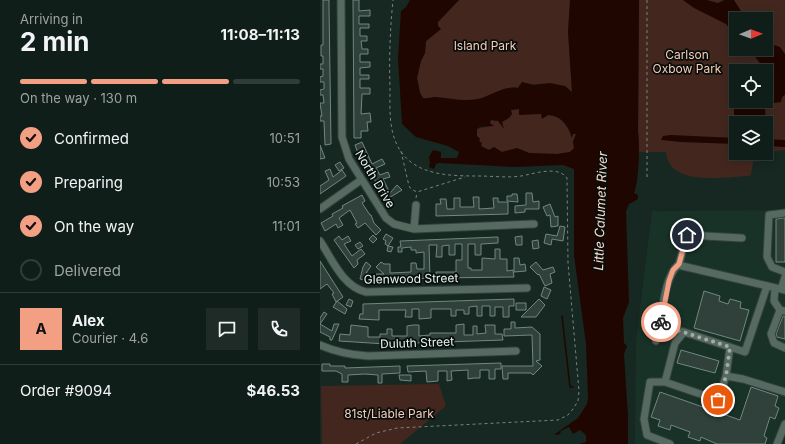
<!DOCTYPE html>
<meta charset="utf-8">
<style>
body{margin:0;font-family:Inter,sans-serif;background:#1e2b26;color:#f1f3f6;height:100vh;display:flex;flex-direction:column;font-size:15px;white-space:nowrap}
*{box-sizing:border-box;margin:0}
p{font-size:13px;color:#9ca2a2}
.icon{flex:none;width:22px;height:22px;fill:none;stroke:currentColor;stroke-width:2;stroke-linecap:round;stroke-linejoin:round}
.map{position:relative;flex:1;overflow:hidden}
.side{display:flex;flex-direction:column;background:#101e19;width:320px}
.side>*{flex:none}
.needle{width:26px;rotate:89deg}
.fabs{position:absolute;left:409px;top:12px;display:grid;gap:8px}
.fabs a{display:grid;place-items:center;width:44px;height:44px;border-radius:0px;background:#101e19;box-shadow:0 2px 10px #0003,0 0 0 1px #303c38;font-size:20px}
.pin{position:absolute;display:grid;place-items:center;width:34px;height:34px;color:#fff;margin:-17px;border:2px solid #fff;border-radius:50%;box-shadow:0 1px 4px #0007}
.courier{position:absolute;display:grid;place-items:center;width:40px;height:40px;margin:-20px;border:3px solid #f39f84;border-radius:50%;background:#fff;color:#222;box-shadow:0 1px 5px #0007}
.overview em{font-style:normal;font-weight:700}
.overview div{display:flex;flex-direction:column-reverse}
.overview{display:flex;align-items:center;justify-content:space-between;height:68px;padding:0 20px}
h1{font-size:26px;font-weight:700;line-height:30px}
.bar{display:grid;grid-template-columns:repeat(4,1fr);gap:6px 4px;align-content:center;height:48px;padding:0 20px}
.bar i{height:5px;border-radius:3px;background:#303c38}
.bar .current{background:#f39f84}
.bar p{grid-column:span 4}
.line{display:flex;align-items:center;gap:10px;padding:0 20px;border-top:1px solid #303c38}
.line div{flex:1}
.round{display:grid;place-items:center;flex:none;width:42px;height:42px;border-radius:0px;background:#1e2b26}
ol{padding:0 20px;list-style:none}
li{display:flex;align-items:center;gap:12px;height:44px}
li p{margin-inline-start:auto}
li .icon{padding:4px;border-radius:50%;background:#f39f84;color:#111;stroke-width:4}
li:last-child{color:#9ca2a2}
li i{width:22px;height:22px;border:2px solid #303c38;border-radius:50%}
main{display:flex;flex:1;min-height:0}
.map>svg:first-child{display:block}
.built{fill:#183228}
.green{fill:#43271f;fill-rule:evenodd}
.water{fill:#200601;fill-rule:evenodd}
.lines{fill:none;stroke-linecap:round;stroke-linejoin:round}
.stream{stroke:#200601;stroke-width:1.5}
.building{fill:#2f413a;stroke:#72877e}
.minor-casing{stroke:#35423d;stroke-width:9}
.path{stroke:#76857f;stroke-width:1;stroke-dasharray:3 3;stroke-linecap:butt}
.minor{stroke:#576a62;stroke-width:7}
.done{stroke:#a0ada8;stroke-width:4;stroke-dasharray:0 7.2}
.route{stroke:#f39f84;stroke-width:5}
.labels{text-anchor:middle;stroke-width:3.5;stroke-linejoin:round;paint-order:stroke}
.park-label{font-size:12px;fill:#fdcab9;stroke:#070f0c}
.street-label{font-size:12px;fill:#eaf5f0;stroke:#070f0c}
.water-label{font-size:13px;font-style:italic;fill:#fed7cb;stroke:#070f0c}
</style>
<main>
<section class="side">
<div class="overview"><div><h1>2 min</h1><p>Arriving in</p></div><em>11:08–11:13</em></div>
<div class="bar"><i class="current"></i><i class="current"></i><i class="current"></i><i></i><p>On the way · 130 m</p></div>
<ol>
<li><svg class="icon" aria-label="check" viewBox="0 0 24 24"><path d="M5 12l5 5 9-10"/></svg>Confirmed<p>10:51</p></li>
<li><svg class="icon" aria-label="check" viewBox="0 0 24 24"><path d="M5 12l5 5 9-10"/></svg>Preparing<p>10:53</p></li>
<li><svg class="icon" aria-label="check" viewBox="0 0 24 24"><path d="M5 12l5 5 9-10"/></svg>On the way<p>11:01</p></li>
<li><i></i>Delivered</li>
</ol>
<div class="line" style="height:72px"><b class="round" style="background:#f39f84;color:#111">A</b><div><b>Alex</b><p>Courier · 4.6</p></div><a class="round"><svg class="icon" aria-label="chat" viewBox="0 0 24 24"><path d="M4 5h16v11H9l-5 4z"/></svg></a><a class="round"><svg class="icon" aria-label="phone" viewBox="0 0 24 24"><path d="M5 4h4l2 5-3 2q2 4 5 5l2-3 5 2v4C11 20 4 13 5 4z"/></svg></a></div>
<div class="line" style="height:52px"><div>Order #9094</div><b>$46.53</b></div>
</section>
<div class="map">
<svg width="465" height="444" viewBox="0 0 465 444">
<rect width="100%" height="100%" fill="#162821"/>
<path class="built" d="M465,210V437L462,444H315L316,342L332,211Z"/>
<path class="green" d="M139,0H250L248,32L252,92C249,91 246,88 242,86C228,82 214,85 200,84L198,88C184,85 171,96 158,99C144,102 132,99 118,98C113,97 108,99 103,98L100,93L97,78L101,61L105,53L106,41L121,29L118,26V22Z
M319,0H465V150L446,152V123H416V153H443C432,155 433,165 431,175L428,176C404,177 349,187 346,152H318ZM416,19H446V49H416ZM416,71H446V101H416Z
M199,109V113L221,114L222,118L228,115C239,115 251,126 251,137L253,134H256L253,140L254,148L250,152L237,154L209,153L197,148L182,152L174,147L169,150L163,148L157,136V129L170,126V121L171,120L178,121L183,126L182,122L192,114L191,110Z
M119,384L126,406L80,444H2L1,386Z"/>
<path class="water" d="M90,0H139L118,22V26L121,29L106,41L105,53L101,61L97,78L100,93L103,98C107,99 111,97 115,97C130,98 143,102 158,99C171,96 184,85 198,88L202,82L214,85L230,83L245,86L252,92L248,32L250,0H319L318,132C320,140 319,184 314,193L318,195V199L309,204L306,211L309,302L303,318L304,343L307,346L304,354L308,416V444H259L266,442V435L260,430L253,434L249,427L241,431L240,434L236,435L235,434L258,418L267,404L268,397L266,344L254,255V169L243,165L194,167L119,163L116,164L114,169L109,167L110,162L109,157L113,150L121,152V158H137L139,152L128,146L96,137L82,124L78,58L81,11L86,7ZM199,109V115L221,114L222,119L228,115C241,115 249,127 252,138L253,134H256L253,142L254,148L250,152L237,154L209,153L197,148L182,152L174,147L169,150L161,146L162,143L159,141L160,139L157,136V129L160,127L174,126L170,123L171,120L178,121L184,129L182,122L189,118L192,114L191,110Z
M363,0H387L398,3L404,0H414L421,11L430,19H416V37L406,24L374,8Z
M446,32L454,45L460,47L465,54V95L462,97L461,102L454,103L445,109L446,121L443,123H417L414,115V104L417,101H427L430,105L436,108L443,101H446V71L429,49H446Z
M351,135L416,138V144L361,142L341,140L343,136Z
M446,139L465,140V147L446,146Z"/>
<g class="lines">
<path class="stream" d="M242,316L250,387H253"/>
</g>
<path class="building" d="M3,0H9V6L11,144L5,145L4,121H0V116H2L0,103H4L3,95H0V90L4,89V82H0V77L3,76V69H0V64H3V56H1V45H3Z
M33,0H39V11L50,10V16H39V24H49V28H40V36H47V41H41L42,49H48V54H40V62H50V67L40,68V75H49V79H40V88H50V94H42L41,114L50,113L51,122H47L48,131H41V138H34Z
M42,142L52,164L62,159L65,164L56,168L60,175L68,172L70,177L63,179L70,193L77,185L82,190L64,201L66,198L38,153L35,145Z
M0,145L5,158L0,159Z
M20,162L24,168L19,171L15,165Z
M10,169L13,177L22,170L26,176L0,194V186L9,180L5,171Z
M206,193H212L213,202L219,201V209H205V212L195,213V206L206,205Z
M192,194H197L198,202L187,201V196H192Z
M42,195L45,201L42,203L50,215H51L54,223L61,230L56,235L45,223L38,228L35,224L37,223L30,210L19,218L23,225L18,228L16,224L5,231L1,223L13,216L12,214L23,208L22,206Z
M153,197H159V209L174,208L173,198H178V202H188V214L116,216V204H121L120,199H126L127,209H134V198H140V207H154Z
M230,204L235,217L238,216V226L231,227L230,215L227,216L223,207Z
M463,218H465V262H456V219Z
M240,226L245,227L243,241L232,239L231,245L224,243L226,234L237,236Z
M66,234L73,238L68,246L73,247L71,252L67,251L68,246L65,244L66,241L63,239Z
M53,235L57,239L53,243L49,239Z
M19,236L22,240L28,236L31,241L24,244L32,256L41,249L45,254L37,260L38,264L34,268L14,240Z
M202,236V245H196L195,237Z
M178,237V243L161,244V255H155V244H148V268H151V270H162V258L175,259V249H180V259H187V271L193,270L194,277L116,278V272H136V260H142V244H135V255H129V245L122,246V257H116L117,245H109L110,278L56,281V274H64L56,267L61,262L64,264H70V273L91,272V263H96L97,269H104V252L96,253V250H91V247L82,248V252H78V247H81L80,241Z
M218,240L219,248L213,249L212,241Z
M40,242L43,246L38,249L35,245Z
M194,258H199L200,265L205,264L206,271L194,272Z
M0,261L23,297L16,302L12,294L14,293L7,284L0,289Z
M46,262L51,266L46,273L51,274L48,281L40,279L43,267Z
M216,262L223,270L233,267L235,272L230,274L232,283L225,286L219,274L218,275L210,267Z
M224,287L231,290L227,299L221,296Z
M384,291L400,296L399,301L408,304L410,299L421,302L420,308L429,310L420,341L374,328Z
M29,299L33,301L31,307L26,305Z
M194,299V306H189V317H183V307H175V316H170V306H162V316H157V306L149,307V314H144V310H136V316H131V309H111V318L99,319V309H92V317H85L86,310H59V320L39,319L40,314H43V304Z
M219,299L225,305L216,317H201Z
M17,301L27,309L25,314L13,307Z
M196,303H206V310H196Z
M4,312L7,314L0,324L12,331L14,324H19L12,340H10V337L0,332V318Z
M463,316H465V339L457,337L456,334Z
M191,322H195V328L212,327L220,334V360L216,361L222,366L213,375L211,373H188V379H183L182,366H213L212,335L184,336V329H191Z
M144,324V335H153V326H157V334L166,333L165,325H175V334H182L183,340L66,344L19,341L20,334L30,335L31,325L48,327V337H60V334H67V329H72V336H87V326L93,325H99V336L110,335V333H136V325Z
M361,350L399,361L395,373L357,363Z
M181,363V369H175V379H169V370H160V378H154L148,379V370L131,371L132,380L127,381V371H118V381L107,382L106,371L88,372L87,366Z
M2,364H10V366H25V368L80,366V373L62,374V383H58V375L45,374L28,375V382H22V374L16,371H2Z
M79,375H91V381L80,380Z
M431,387L458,396L455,406L459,408L455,419L450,417L444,436L447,438L445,444H397L381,437L380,441L368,437L370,432L351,425L350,430L338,426L340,420L331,417L340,392L420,420Z"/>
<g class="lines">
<g class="minor-casing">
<path id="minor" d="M21,0L22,137L29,159L66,218L74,224L94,229L214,224
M0,209L41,180
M465,213L449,215L447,257L452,267L465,272
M94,229L96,205
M357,234L367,235L359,264
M367,235L422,238
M0,241C12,259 23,287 46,292L207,288
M447,286L425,352L364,332L355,343L345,382L398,400L406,376L423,379L465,392
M455,288L454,301L460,310L465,311
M461,289L465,277
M460,310L451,334L454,343L465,348
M341,325L364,332
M336,341C342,321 343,278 358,265L465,290
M0,345C16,352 30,355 48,356L196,351
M406,376L410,347
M345,382H330L324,419L327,435L350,444
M457,444L465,424"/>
</g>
<path class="path" d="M327,0V180
M81,151L89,186L91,189L97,192L145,177
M96,198L97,192
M36,444L56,433L77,428L238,420L248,415L253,409L258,401L259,391L248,263L247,178C238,165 213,174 201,176C188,178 172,176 158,176C124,176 84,175 73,134C69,119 70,103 70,88C69,59 70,30 73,0"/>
<use href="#minor" class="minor"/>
</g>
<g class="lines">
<path class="done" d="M341,322V325L410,347L406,376L398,400"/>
<path class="route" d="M341,322L349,281L353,270L359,264L367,235"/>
</g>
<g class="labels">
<g class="park-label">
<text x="165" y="50">Island Park</text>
<text x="367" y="59">Carlson<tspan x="367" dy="14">Oxbow Park</tspan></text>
<text x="69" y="418">81st/Liable Park</text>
</g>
<g class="street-label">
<text transform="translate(55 179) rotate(59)" y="4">North Drive</text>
<text transform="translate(91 279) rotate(-1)" y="4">Glenwood Street</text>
<text transform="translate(97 343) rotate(-2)" y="4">Duluth Street</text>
</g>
<g class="water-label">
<text transform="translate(280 211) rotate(-88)" y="5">Little Calumet River</text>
</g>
</g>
</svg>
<div class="fabs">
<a><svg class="needle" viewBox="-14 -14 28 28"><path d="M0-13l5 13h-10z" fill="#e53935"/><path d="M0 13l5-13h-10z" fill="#9ca2a2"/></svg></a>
<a><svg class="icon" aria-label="locate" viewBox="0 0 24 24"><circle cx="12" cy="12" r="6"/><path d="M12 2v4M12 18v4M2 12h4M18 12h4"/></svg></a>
<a><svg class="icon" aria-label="layers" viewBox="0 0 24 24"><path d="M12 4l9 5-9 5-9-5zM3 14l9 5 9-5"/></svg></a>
</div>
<div class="pin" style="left:398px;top:400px;background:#ea580c"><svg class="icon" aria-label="bag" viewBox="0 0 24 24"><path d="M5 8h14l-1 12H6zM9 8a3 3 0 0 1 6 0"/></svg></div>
<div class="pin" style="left:367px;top:235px;background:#1f2937"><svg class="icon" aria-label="home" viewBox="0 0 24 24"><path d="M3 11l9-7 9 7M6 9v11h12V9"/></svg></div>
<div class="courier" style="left:341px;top:322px"><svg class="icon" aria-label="bike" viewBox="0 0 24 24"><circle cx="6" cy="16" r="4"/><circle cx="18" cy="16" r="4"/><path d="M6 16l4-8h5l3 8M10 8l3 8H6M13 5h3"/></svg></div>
</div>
</main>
